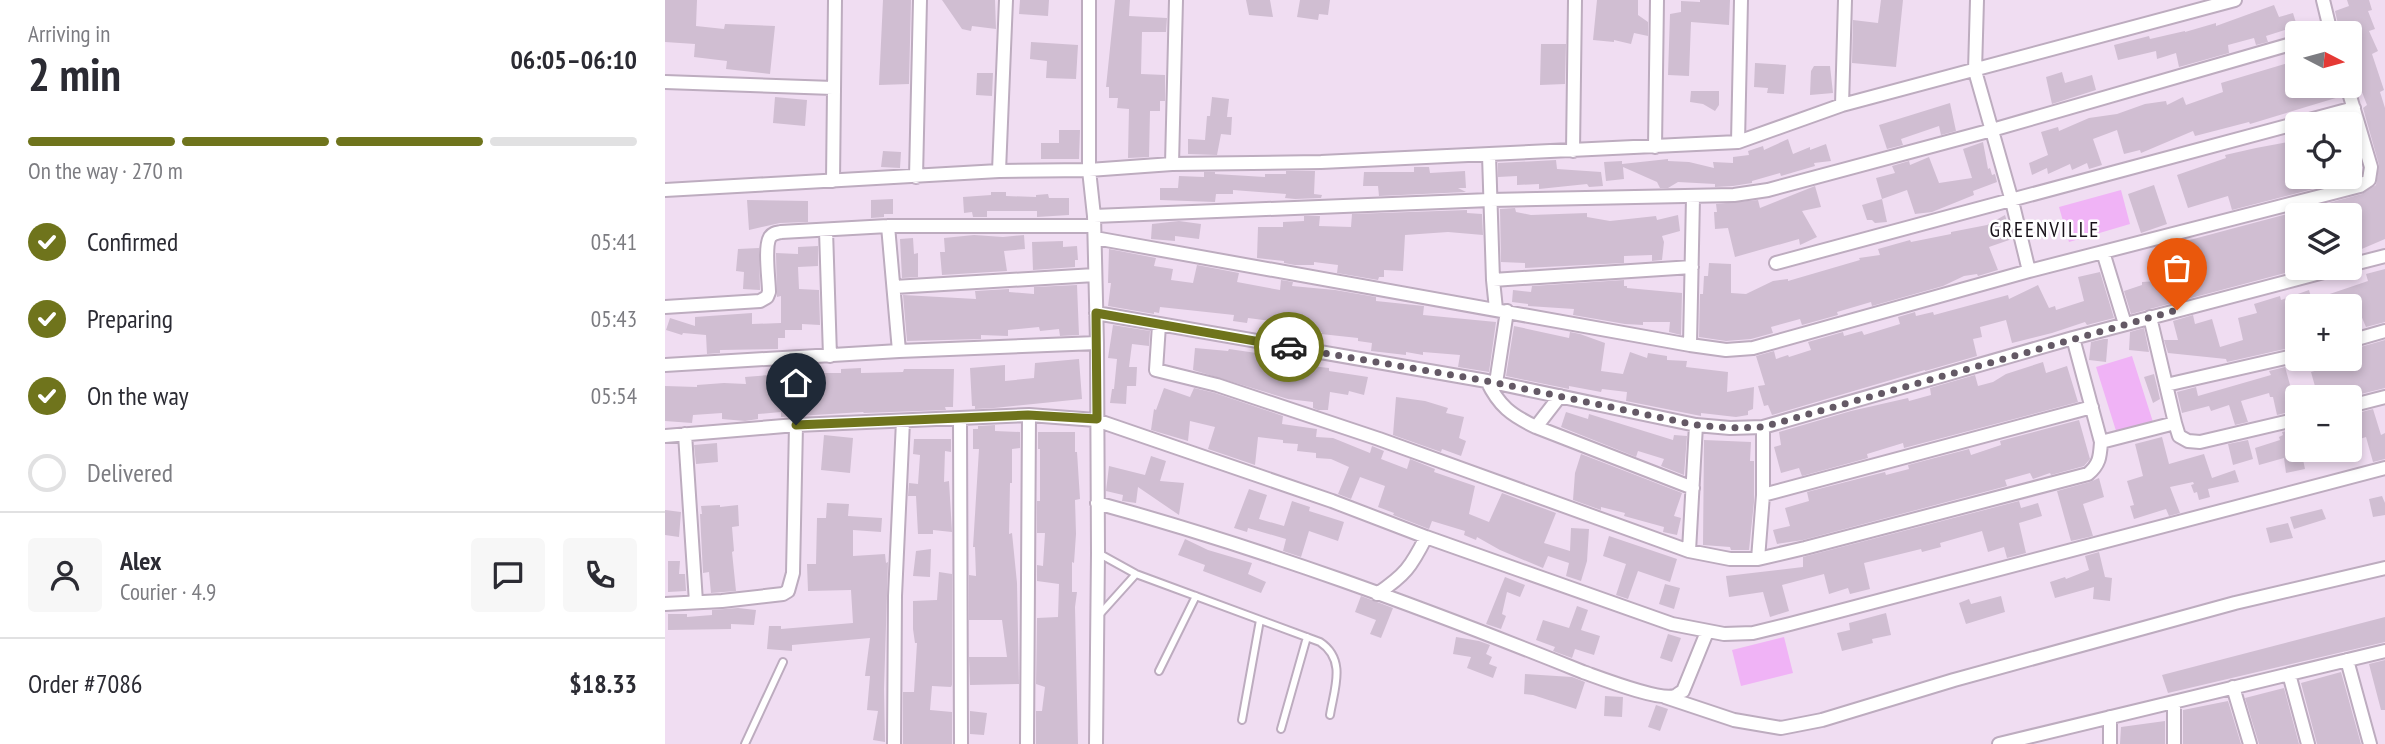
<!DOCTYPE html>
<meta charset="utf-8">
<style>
body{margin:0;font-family:"PT Sans Narrow",sans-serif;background:#f7f7f7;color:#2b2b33;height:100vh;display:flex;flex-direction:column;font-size:26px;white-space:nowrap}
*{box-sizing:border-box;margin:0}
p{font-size:23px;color:#7c7c81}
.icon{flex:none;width:38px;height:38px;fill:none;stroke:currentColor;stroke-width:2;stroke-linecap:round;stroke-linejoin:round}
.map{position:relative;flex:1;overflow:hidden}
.drawer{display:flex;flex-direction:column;background:#fff;width:665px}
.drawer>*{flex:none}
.needle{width:46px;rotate:96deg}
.controls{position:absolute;left:1620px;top:21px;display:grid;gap:14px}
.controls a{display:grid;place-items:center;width:77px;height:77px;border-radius:7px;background:#fff;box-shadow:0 4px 10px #0003;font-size:35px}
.pin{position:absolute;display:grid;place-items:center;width:60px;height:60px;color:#fff;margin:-72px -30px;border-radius:50% 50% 50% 0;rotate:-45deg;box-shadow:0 0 7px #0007}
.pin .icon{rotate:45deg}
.courier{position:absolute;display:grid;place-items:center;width:70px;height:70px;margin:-35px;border:5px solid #6f741c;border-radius:50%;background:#fff;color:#222;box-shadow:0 2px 9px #0007}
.headline em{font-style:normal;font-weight:700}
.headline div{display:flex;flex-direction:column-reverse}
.headline{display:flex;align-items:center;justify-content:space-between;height:119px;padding:0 28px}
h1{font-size:46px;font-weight:700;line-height:52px}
.bar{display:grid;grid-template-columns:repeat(4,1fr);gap:10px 7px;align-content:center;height:84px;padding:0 28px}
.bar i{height:9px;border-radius:5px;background:#e1e1e2}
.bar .active{background:#6f741c}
.bar p{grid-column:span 4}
.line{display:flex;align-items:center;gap:18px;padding:0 28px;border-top:2px solid #e1e1e2}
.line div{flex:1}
.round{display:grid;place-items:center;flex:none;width:74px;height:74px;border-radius:7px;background:#f7f7f7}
ol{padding:0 28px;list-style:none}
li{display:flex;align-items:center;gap:21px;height:77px}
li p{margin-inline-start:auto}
li .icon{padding:7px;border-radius:50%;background:#6f741c;color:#fff;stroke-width:4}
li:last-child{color:#7c7c81}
li i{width:38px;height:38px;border:4px solid #e1e1e2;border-radius:50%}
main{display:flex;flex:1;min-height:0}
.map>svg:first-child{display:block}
.green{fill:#f0b3f6}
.building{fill:#d0bed2}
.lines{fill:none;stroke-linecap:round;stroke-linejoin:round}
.service-casing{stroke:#bdacbf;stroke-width:10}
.minor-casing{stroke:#bdacbf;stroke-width:16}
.service{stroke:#fff;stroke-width:6}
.minor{stroke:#fff;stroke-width:12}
.done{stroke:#645965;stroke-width:7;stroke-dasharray:0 12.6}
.route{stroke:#6f741c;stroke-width:9}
.labels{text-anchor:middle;stroke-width:5;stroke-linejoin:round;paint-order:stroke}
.neighbourhood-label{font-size:21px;letter-spacing:2px;fill:#181219;stroke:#fff}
</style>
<main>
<section class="drawer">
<div class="headline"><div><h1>2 min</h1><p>Arriving in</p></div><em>06:05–06:10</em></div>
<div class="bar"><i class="active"></i><i class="active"></i><i class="active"></i><i></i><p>On the way · 270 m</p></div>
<ol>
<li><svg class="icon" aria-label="check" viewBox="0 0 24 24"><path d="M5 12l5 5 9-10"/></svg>Confirmed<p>05:41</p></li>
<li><svg class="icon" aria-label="check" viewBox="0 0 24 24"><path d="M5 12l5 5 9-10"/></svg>Preparing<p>05:43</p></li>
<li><svg class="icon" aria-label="check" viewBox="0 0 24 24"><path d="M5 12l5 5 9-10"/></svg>On the way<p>05:54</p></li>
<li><i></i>Delivered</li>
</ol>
<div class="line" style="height:126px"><a class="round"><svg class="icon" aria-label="person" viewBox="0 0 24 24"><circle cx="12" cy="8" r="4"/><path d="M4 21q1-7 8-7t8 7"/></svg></a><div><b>Alex</b><p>Courier · 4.9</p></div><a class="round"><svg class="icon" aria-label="chat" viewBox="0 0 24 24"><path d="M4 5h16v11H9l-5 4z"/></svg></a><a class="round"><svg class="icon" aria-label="phone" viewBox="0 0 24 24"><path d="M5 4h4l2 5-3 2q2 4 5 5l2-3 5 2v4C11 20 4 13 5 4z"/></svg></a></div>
<div class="line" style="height:91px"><div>Order #7086</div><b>$18.33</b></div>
</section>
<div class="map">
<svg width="1720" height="744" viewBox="0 0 1720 744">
<rect width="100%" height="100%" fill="#f0ddf2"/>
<path class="green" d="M1456,190L1465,224L1404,242L1394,207Z
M1467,356L1488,422L1452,434L1431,367Z
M1119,637L1128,673L1076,686L1067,650Z"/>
<path class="building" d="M0,0H32L31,26L59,29L60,24L110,26L105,74L61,69L62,61L29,57L30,44L0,42Z
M218,0H246L244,84L214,85Z
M277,0H330L331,29L307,26L306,31L297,29Z
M355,0H384L383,16L354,14Z
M450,0H465L464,16L502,18L501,32H477L476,74L500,75V101H495V111H485L484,157L463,158L464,109L452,108L453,98H444V87H441Z
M581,0H605L608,17L584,15Z
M635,0H665L663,15L654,14L653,20L632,17Z
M932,0H973V15L983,22V36L969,33L966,44L949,40V42L928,40Z
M1035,0H1065L1064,25L1026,22L1024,76L1003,75L1005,14L1016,12V1L1035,2Z
M1216,0H1238L1231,67L1187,63L1188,20L1213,23Z
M1682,0H1704L1707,10L1703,11L1710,29L1704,31L1713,51L1707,54L1719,90L1715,92L1720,108V239L1685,254V215H1633V267L1628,269V271L1466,314L1459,291L1477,285V282L1510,280L1503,254L1523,248L1521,241L1697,194L1711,185L1714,165L1698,108L1702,105L1688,69L1695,66L1685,42V33H1675L1670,11L1684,6Z
M1609,5L1614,17L1628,13L1632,26L1601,36L1603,42L1591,45L1589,38L1563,45L1564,53L1514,67L1511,53L1492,59L1491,51L1453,60L1449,45L1484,36L1485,39L1520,31V32L1551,23V26Z
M366,42L413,45L411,79L381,78L382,61L365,59Z
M876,44H901L900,84L875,85Z
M1633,60V86H1671L1674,97L1585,124L1584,122L1530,136L1528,131L1476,153L1475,150L1459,154L1452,130L1428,139L1437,165L1424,169L1422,163L1407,170L1405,164L1383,174L1382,168L1367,175L1364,163L1383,155L1376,132L1393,127L1394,131L1424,118L1452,114L1480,104L1501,101L1502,105L1518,97L1521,105L1558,92L1556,83Z
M1090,63L1121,65L1119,94L1102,93L1103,88L1089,87Z
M1149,66H1165L1168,93L1145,95L1146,71Z
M1397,72L1400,83L1427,75L1431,90L1387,104L1381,77Z
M312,73H328L327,96L311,95Z
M1026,91H1054V105L1050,111L1038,104L1025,102Z
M110,97L142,100L140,126L108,123Z
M547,97L564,99L562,117H567L566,135L556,134L552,155L523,154V139L540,140L542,116H545Z
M1285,103L1291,131L1276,135L1274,126L1236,139L1238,145L1222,149L1214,125Z
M1685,128L1697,168L1696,175L1691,178L1567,210L1563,196L1523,208L1512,175L1561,158L1560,155L1591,148L1633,140V177H1685Z
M394,130H415L414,159H376V143H394Z
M1123,139L1128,154L1145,147V150L1161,144L1166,161L1149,163L1150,166L1116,176L1115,173L1087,181V183L1068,186L1050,187V184L1013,182L1003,188H995L992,182L958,167L959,179L941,181L939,162L957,161V164L1003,159V161L1024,162L1049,168L1048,162L1068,163V157L1084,155L1083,151L1098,146L1099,150Z
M1318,142L1323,169L1325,168L1327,175L1330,174L1332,182L1308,191L1309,195L1267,212L1250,214L1242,190L1217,199L1211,178L1230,173L1227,166L1244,161L1245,165L1264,157L1274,183L1307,178L1298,149Z
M218,151L236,152L235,168L216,167Z
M891,160L892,169L936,172L938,186L924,187L922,184L874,189V184L852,185V176L833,177V163Z
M749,167H764L765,173L800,171L801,188H793L801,192L714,196L713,186H698L699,172H749Z
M621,171H650L649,194L657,195L656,198L630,199L620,198L621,194L568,190V194H551L550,202L495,200V188H513L514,176L539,177V172H550V174L600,177V174H621Z
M1489,185L1502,224L1476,233L1463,194Z
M1150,186L1156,207L1137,211L1152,237L1135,245L1134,239L1070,257L1063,228L1050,229L1049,212H1052L1051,204L1093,200L1095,208Z
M326,192H341V196L371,197V195L383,194L384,198H404V215L372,217V211H322V217H308L307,212L299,213L298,197L326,195Z
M228,199V214H219V217L206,218V200Z
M1217,199L1222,222L1210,223L1207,220H1202L1197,205Z
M82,200L143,201V222L115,223L84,230Z
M850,208L851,212L866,215L922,213V217L945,221L991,216L992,220L1013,215L1015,231L997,236L999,242L997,260L987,261V255L959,256V263L860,268V263L836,262L835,209Z
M802,210V213L817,214L818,235L783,232L740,235L738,271L719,270V277H714L713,280L672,273L673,265L649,262V265H630L619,263V261L592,258L593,227H618V222L639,221V216H655L654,226L686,227L687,214Z
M1340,215L1347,239L1324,247L1333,270L1313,276L1312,274L1299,276L1278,286L1207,306L1206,302L1172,312L1173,315L1137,325L1135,319L1106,327L1108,333L1086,339L1061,341L1034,337L1035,294H1038L1039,276H1043L1044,263L1066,264V293L1081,294L1108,281L1123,279V281L1195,260L1194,258L1215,255L1213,249L1245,240L1246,242L1286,234V232L1322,225Z
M514,221L536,224L534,239L510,236V241L486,239L487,224Z
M309,235L338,237L359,235L360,249L339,251L342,271L277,275L275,252H280L279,238Z
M248,238L249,254L253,253V277L237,278L235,239Z
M398,241V247L412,246L413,260H410V267L368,270L367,242Z
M153,246V266L133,267L134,289L154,290L155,325L137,324V330H120V338H113V349L55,350V353L42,354L41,335L18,333L17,335L1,330L5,318L30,326V317L87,313V324L116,323V296L112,297L111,253L133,254V247Z
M94,248L95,290L78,289L79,272L71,271L73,249Z
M444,249L491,258L489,266L508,269L506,280L528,283L532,265L574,273L572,282L615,290L616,280L628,282L627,286L670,290L711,297V301L759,306L758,315L831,322L824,372L793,367L795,355L758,352V355L741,352V355L706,351L707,343L693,341V338L656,334L657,332L606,324V321L583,318L582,323L568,321L569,315L495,307L494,313L489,312V314L443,306L446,283H443Z
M1720,269V322L1701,327L1692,306H1633V346L1562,362L1561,359L1503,353L1499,340H1513L1508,321L1528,315L1530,324L1547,319L1555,347L1578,340L1573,318L1592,313L1589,304L1615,296L1616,300L1644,290L1647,300L1703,281L1701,274Z
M1435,272L1449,318L1422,325L1420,322L1387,333L1347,343L1341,320L1315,327L1317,337L1308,339L1312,356L1260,371V370L1107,415L1103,405L1099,406L1093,386L1100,385L1091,356L1109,351L1111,359L1123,355L1124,357L1146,350L1143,342L1178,332L1179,336L1197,331L1199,335L1235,324L1233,317L1250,312L1251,316L1268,312L1269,315L1343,295L1344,299L1373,285L1384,308L1390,306L1391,310L1419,301L1413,277Z
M959,280V286H962V288L1017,293L1016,335L1004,332L1005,322H978V325L960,324L908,315L909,309L863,306V304L847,302L848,290L866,292L867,286Z
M412,285L414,335L395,336L394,329L375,331L374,327L343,330V336L316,335V339L242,341L238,295L311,299L310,291L344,289V292L369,294V287Z
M448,325L485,331L484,346L467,344L464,367H472L471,386H462L461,404L445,403L447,389H449L452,359L443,358Z
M849,326L904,338L905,332L915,334L940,343L936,371L958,374L965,352L982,358L983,353L1002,356V360L1022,361L1021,367L1063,372L1062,392L1089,387L1088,409L1083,411V415L1071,417L1036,413V416L961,401L962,392L937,389L936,392L904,386V389L841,376Z
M1479,328L1484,352L1464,350L1465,332Z
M1439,339H1443L1441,362L1424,360L1426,342Z
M1720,340V388L1684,397H1675L1674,393L1653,397L1646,372L1668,366L1666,359H1685V350Z
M530,348L563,351L564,349L605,355L606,352L646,360V366L664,368V371L703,377L699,395L684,391L683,395L665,392L663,410H653L648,408V402L623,399L528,370Z
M414,359L417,399L329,408L310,409V406H307L305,368L340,365V381L369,378L370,363Z
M1378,362L1381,373L1402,366L1413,402L1239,448L1238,443L1202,454L1203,458L1137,476L1134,468L1116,473L1109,447L1116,445L1114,432L1186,411L1243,398L1244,401L1266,395L1265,388L1310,375L1313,386L1328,382L1341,374Z
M1620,367L1632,410L1612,415L1608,397H1605L1604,393L1576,401L1583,422L1570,425L1564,405L1546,411L1544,406L1517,413L1512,392L1531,387L1533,396L1606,375L1604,371Z
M196,368V373L238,372L239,369H289L288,407H280L281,410L199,413L198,412L116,417V412L93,414V419L80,421L57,419V413L28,415L27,423L0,421V386L32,387V385L59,383L81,384L80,377L104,375V377L126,375V377L151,376V373H176V369Z
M1489,374L1495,399L1488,403L1479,377Z
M499,388L525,397L529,388L550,393L618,416L617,424L652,429L651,437L668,438L705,453L707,446L719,451L716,459L742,469L745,459L770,469L769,472L810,486L804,514L824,522L837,493L891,513L879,543L905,551L906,528L924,529L922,561L916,581L901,576L904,563L883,556L878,568L835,550L812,537L811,540L799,535L800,531L767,521L764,529L728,515L729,513L713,507L720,486L695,477L686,499L673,494L684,467L666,459L651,458V453L632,451L633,444L618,443V440L593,437L590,465L543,449L550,427L525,421L523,441L486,430L489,409L491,410Z
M731,397L760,401L783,408L781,413L799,417L794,438L801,441L796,456L777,449L776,452L728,435Z
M1708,409L1716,435L1720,433V459L1708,462L1701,437L1685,442V415Z
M901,412L923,419L924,414L1008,440L1009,435L1022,436L1019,475L996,466L999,459L973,451L971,457L896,427Z
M1414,420L1425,459L1419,466L1386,475L1385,473L1368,479L1365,473L1340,480L1342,486L1138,540L1112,544L1108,530L1125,526L1120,508L1144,501L1142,492L1208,475L1220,472L1221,475L1244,469L1243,465L1304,449L1306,455L1336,445L1335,441Z
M330,425V431L355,432V448L347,449V483H345L344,534L347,533L352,583L354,684L305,685L304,657H342L337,620H304V575L311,576L310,547H308L314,449H308V429H313V426Z
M1633,428V450H1636L1640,469L1621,473L1619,458L1594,465L1590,448L1615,440L1614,437L1618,435L1617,432Z
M373,432H410V452H412L415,499L410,500L411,534L409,563L407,562V592H412L410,607L413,744H371V711H377L380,687L371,684L372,618L393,617L394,584L372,581V565L378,566L380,533H372V501H375V449H373Z
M159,435L188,438L185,473L156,470Z
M1497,437L1504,464L1539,454L1547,478L1570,470L1574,482L1543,489L1545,497L1534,500L1532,492L1529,493L1526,485L1529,484L1528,482L1505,487L1515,513L1504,516L1501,509L1469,519L1465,506L1469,505L1462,481L1478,476L1470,444Z
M249,439H286V452L280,451L279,482L284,481L287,532L268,530V534H253L251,496H243L244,483L253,484L255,455L248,454Z
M1039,440L1086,442L1085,461H1089V502L1084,550H1066L1065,547L1038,545Z
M1583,440L1588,459L1568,465L1563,444Z
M52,443L53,462L31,464L29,445Z
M916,454L1017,493L1009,516L1016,518L1012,535L998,532L999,527L959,516L960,513L936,507V510L908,500L910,473Z
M486,456L501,461L495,481L519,483L514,515L473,487L471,503L457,501L458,495L441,491L444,466L480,475Z
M1434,478L1439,497L1418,504L1428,536L1406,541L1392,491L1425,482Z
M584,489L602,495L594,519L619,526L627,501L645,507L644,511L679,522L673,541L644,531L636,557L618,551L621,539L583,528L582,532L569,528Z
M1717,496L1720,503V515L1708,517L1704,499Z
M1354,501L1356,508L1373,503L1377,516L1354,523L1361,553L1342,558L1339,547L1323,552L1317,531L1275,543L1276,547L1257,552L1256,549L1199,563L1205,589L1185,594L1183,588L1164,594L1159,574L1117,585L1124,611L1105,617L1098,592L1064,597L1061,576L1138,567V557Z
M162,503L184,504L183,516L217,518L216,532L188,530V556L220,554L221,563L223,562L219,689L220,742L208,740L213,711L202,710L205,676H200L205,638L127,645V651L102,649L104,626H116V629L188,623L186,590L143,591L142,564H151L152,518H161Z
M55,505V507L73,505L74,526L67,527L69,551L67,552L71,591L46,593L44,572L38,573L35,514H37L36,506Z
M1657,509L1661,519L1629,529L1625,517Z
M0,510L16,512L14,537L0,535Z
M1623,523L1628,538L1605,543L1601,528Z
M944,536L1012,559L1005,582L973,571L963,599L951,595L961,564L938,556Z
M520,539L543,550L587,563L583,574L601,582L596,593L538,571L540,565L513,555Z
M266,549L265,577L248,576L251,551Z
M1434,552L1440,577L1447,578L1445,601L1428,599L1429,587L1390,598L1385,582L1400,577L1401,579L1424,570L1420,556Z
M3,561H15L14,574H20L21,591L3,592Z
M274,572L287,574V685L286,687L267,686L265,710L287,712V744H238V692H249L252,643H250L248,629V601L272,600Z
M840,577L860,585L855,597L842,592L837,614L841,616L836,629L821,624Z
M1000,584L1015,588L1009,609L994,604Z
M696,596L728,608L716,638L705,634L711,620L690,612Z
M1336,596L1340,612L1301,624L1294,603L1304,599L1306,604Z
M912,606L923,610L916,630L935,636L929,655L910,649L907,658L888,651L890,647L871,640L878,620L904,628Z
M73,608L91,610L89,625L66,624V629L3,630V614H22V617L47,615V610Z
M1221,613L1226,635L1207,639L1208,643L1177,651L1172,633L1185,630L1184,623Z
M1720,617V642L1503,693L1497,675Z
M1003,634L1016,638L1007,662L995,658Z
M791,637L814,641L825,645L821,654L827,657L824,664L832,667L828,678L802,668L806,657L788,654Z
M1720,660V710H1716L1704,664Z
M1676,672L1696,744H1652L1636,683Z
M860,674L907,677L920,682L911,709L868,695L859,694Z
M1619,688L1634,744H1594L1580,698Z
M940,696L958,697L957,717L939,716Z
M1563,701L1576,744H1518V710Z
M991,705L1003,709L995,731L983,727Z
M305,711L322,713L319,735L305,734Z
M1500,721V744H1455L1456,727Z"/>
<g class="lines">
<g class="service-casing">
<path id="service" d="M433,553L471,574L655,642C682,660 669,689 665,715
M435,614L471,574
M494,671L531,596
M577,720L595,620
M616,729L642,637
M80,744L118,662"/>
</g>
<g class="minor-casing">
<path id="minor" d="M424,0V170L429,216L432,343L433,553L431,744
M1312,0L1310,71L1347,201L1364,271
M1658,0L1666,33
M0,82L168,88
M1177,105L1180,0
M1073,142L1076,0
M990,147L992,0
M908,151L910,0
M824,155L828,280L831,309
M507,164L511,0
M334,171L341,0
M251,177L255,0
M168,181L170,0
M0,190L334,171L424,170L507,164L656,162L1073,142L1177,105L1570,0
M429,216L825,200L1069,195L1103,190L1327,130L1633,42
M223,226L234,351
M161,230L165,356
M430,238L1025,345L1061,350L1088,348L1364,271L1695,186L1704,180L1706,167L1682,86
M1438,252L1460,324
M1111,263L1689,108
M1685,265L1720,256
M828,280L1027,267
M229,287L430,275
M0,307L95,301L102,297L104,292C104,280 99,247 105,237C108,233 111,233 116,232L223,226H429
M431,313L822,381L1031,425L1065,428L1098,427L1408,338L1674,268
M1485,317L1510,423
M494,325L491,370L552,385L714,439L1024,551L1065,559H1093L1140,548L1423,474C1435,464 1435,456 1436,442L1510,423L1514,436L1523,441L1535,442L1633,419
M1408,338L1436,442
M1685,341L1720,331
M1025,345L1028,197
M0,365L234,351L432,343
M822,381C834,406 846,415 871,427L1028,488
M831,383L842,311
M1501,385L1633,355
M1685,406L1720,397
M295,418L296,744
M871,427L895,396
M20,434L31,602
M0,436L131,425L364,415L431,420L667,501L761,537L1007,624L1059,634L1088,633L1125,624L1720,468
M1098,495L1427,407
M432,503C597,548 759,608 918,672C935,678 994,701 1010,696C1011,696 1017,691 1018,691L1042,632
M1024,551L1031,425
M1093,559L1098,495V427
M712,594C740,575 746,567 761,537
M0,604L57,601L118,594L123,591L128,573L131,425
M1682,660L1705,744
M1624,674L1643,744
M1568,687L1585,744
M1000,697L1069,720L1116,728L1157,720L1289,680L1570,603L1720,568
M229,744L230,596L238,421
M362,744L364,415
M1334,744L1720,651
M1445,744V717
M1509,744V702"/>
</g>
<use href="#service" class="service"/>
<use href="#minor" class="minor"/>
</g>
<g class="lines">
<path class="done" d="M624,347L822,381L1031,425L1065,428L1098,427L1512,310"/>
<path class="route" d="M131,425L363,415L432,419L431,313L624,347"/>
</g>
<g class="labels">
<g class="neighbourhood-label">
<text x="1380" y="237">GREENVILLE</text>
</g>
</g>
</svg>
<div class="controls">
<a><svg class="needle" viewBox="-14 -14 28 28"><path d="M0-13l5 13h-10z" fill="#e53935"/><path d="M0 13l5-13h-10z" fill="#7c7c81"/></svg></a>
<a><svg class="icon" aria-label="locate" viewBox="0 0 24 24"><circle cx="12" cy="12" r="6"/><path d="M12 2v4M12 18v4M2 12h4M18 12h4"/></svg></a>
<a><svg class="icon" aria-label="layers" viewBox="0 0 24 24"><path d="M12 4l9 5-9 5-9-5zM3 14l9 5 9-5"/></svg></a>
<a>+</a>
<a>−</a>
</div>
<div class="pin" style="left:1512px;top:310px;background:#ea580c"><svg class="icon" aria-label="bag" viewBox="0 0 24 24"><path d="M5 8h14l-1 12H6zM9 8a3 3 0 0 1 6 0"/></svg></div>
<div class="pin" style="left:131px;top:425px;background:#1f2937"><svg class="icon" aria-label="home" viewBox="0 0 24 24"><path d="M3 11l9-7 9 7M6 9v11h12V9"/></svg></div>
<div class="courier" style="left:624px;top:347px"><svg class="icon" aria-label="car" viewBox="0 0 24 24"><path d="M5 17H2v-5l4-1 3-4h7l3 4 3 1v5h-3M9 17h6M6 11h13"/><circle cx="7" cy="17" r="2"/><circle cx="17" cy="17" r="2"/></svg></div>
</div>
</main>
